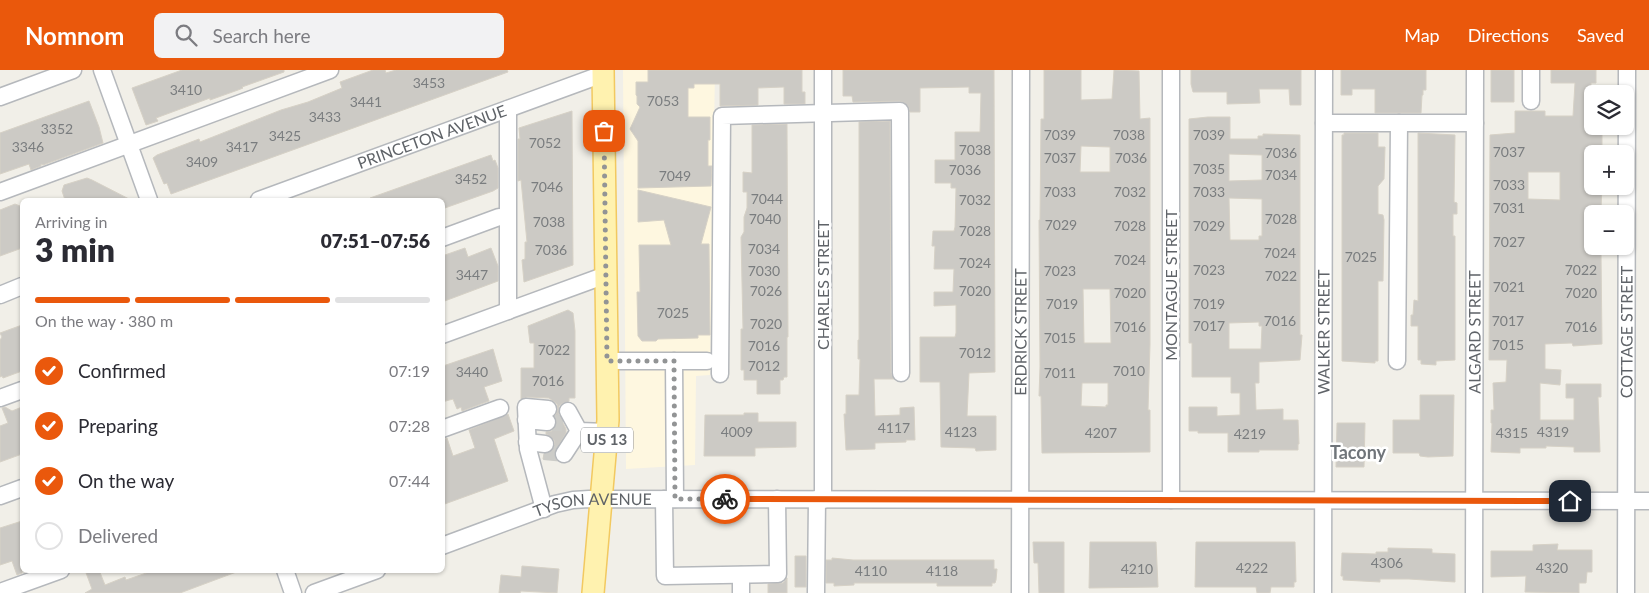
<!DOCTYPE html>
<meta charset="utf-8">
<style>
body{margin:0;font-family:Lato,sans-serif;background:#f2f2f3;color:#2b2b33;height:100vh;display:flex;flex-direction:column;font-size:19px;white-space:nowrap}
*{box-sizing:border-box;margin:0}
p{font-size:16px;color:#7c7c81}
.icon{flex:none;width:28px;height:28px;fill:none;stroke:currentColor;stroke-width:2;stroke-linecap:round;stroke-linejoin:round}
.map{position:relative;flex:1;overflow:hidden}
.side{position:absolute;left:20px;top:128px;width:425px;height:375px;display:flex;flex-direction:column;background:#fff;border-radius:8px;box-shadow:0 1px 4px #0004}
.side>*{flex:none}
.controls{position:absolute;left:1584px;top:15px;display:grid;gap:10px}
.controls a{display:grid;place-items:center;width:50px;height:50px;border-radius:8px;background:#fff;box-shadow:0 1px 4px #0004;font-size:25px}
.pin{position:absolute;display:grid;place-items:center;width:42px;height:42px;color:#fff;margin:-21px;border-radius:10px;box-shadow:0 2px 8px #0006}
.courier{position:absolute;display:grid;place-items:center;width:50px;height:50px;margin:-25px;border:4px solid #ea580c;border-radius:50%;background:#fff;color:#222;box-shadow:0 1px 6px #0007}
.head em{font-style:normal;font-weight:800}
.head div{display:flex;flex-direction:column-reverse}
.head{display:flex;align-items:center;justify-content:space-between;height:85px;padding:0 15px}
h1{font-size:32px;font-weight:800;line-height:38px}
.bar{display:grid;grid-template-columns:repeat(4,1fr);gap:8px 5px;align-content:center;height:60px;padding:0 15px}
.bar i{height:6px;border-radius:4px;background:#e1e1e2}
.bar .on{background:#ea580c}
.bar p{grid-column:span 4}
ol{padding:0 15px;list-style:none}
li{display:flex;align-items:center;gap:15px;height:55px}
li p{margin-inline-start:auto}
li .icon{padding:5px;border-radius:50%;background:#ea580c;color:#fff;stroke-width:4}
li:last-child{color:#7c7c81}
li i{width:28px;height:28px;border:2px solid #e1e1e2;border-radius:50%}
header{display:flex;align-items:center;gap:30px;box-sizing:border-box;height:70px;padding:0 25px;background:#ea580c;color:#fff}
header strong{font-size:24px}
nav{display:flex;gap:28px;margin-inline-start:auto;font-size:18px}
.search{width:350px;height:45px;background:#f2f2f3;display:flex;align-items:center;gap:12px;box-sizing:border-box;padding:0 18px;border-radius:8px;color:#7c7c81;font-size:19px}
.map>svg:first-child{display:block}
.commercial{fill:#fef7e0}
.building{fill:#cccac5;stroke:#d6d1c6;fill-rule:evenodd}
.lines{fill:none;stroke-linecap:round;stroke-linejoin:round}
.minor-tunnel{stroke:#ccccc8;stroke-width:16;stroke-dasharray:16 8;stroke-linecap:butt}
.minor-casing{stroke:#b5b8bc;stroke-width:19}
.major-casing{stroke:#f2c960;stroke-width:24}
.minor{stroke:#fff;stroke-width:16}
.major{stroke:#fff2af;stroke-width:21}
.done{stroke:#929495;stroke-width:5;stroke-dasharray:0 9}
.route{stroke:#ea580c;stroke-width:6}
.labels{text-anchor:middle;stroke-width:5;stroke-linejoin:round;paint-order:stroke}
.number-label{font-size:14px;fill:#7a7d7f}
.shield{fill:#fff;stroke:#8f9295;stroke-width:1}
.shield-label{font-size:15px;font-weight:bold;fill:#5f6368}
.street-label{font-size:16px;fill:#5f6368;stroke:#fff}
.neighbourhood-label{font-size:18px;font-weight:bold;fill:#70757a;stroke:#fff}
</style>
<header>
<strong>Nomnom</strong>
<div class="search"><svg class="icon" aria-label="search" viewBox="0 0 24 24"><circle cx="10" cy="10" r="6"/><path d="M15 15l6 6"/></svg>Search here</div>
<nav><a>Map</a><a>Directions</a><a>Saved</a></nav>
</header>
<div class="map">
<svg width="1649" height="523" viewBox="0 0 1649 523">
<rect width="100%" height="100%" fill="#f1efe8"/>
<path class="commercial" d="M623,0H715L710,305L696,306L695,395L626,399Z"/>
<path class="building" d="M182,0H284V2L242,17L243,18L238,20L210,30V28L156,48L158,51L146,55L132,18Z
M373,0H385L386,3L396,0H507L508,2L171,124L167,113L164,114L153,88L157,85L199,69L200,72L281,40L308,32L342,18L340,12Z
M648,0H802V22H805V34H784V17L758,18V35L720,36V14H694V18H688V47H710V70H708V96H712L711,116L638,118V71L630,59L640,37L637,34V26L636,25V12H648Z
M843,0H994L995,302L969,303L967,346H996V380L976,381L975,378L941,377L940,312H920V267H955L956,263V235L934,236V222H953L954,199H934L935,176H932L933,161H954L955,157L956,118H951V113H935V90H955V62H980L981,23H969V17L920,18V42H910L908,36L900,31L853,32L852,26H843Z
M1044,0H1081V30L1112,29L1114,0L1139,1L1140,49L1150,48V274L1148,340H1150V382L1042,383L1041,326H1039L1040,297L1039,150H1040L1041,49H1044ZM1081,76L1110,77V102H1080ZM1083,219H1110L1111,273H1084ZM1082,313H1108V335H1106V337L1081,336Z
M1191,0H1301V35H1290L1289,19H1259L1260,33L1227,34V22H1193L1191,14Z
M1341,0H1426V20H1423V25H1422L1421,43H1375V19H1352V25H1341Z
M1491,0H1514V32H1491Z
M1551,0H1596V13H1591L1590,47H1592V56H1602V84H1592V116H1602L1601,139H1592V183H1601L1602,274L1573,276L1572,273L1545,274V299L1561,300L1560,315L1540,313V350H1574V328H1566V314H1601V327H1598L1600,382H1574V377L1546,376V378H1520V383L1491,382L1492,353H1491V340H1494L1493,313L1506,312L1507,290H1489L1490,65L1515,63V41H1545V46H1573L1575,13H1551ZM1528,102H1560V130L1528,129Z
M89,31L99,57L103,73L43,95L41,94V96L31,100L29,94L0,104V63Z
M572,41L573,195L524,212L522,190L525,189V172H527L521,110L518,111V69H520L519,58Z
M1208,47H1230V69H1258V66H1263V64L1300,65V265H1302L1300,290L1259,292V313H1255L1256,340L1283,339V350H1298L1299,374H1298V380H1259V382H1228V363H1198V361H1189V337H1217V346L1240,345V323H1231V307H1192V273H1189V49ZM1229,84L1262,85V110L1229,111ZM1229,128L1262,129V166H1259V170H1230ZM1259,252V256H1262L1261,279H1229V253Z
M890,51L891,303L894,309H874L875,346L900,345V338L914,337L915,370H906V372L875,373V379L846,380L844,344H846V325H859L860,289H858V270H859V52Z
M787,54L788,267H787V307H784L783,310H780V324H757V310H744V300H741V259H743L741,167L744,162V147L747,138V122H743V102L752,103V55Z
M1344,63H1378V77H1385L1384,109L1378,116V144L1383,145L1384,150L1383,211H1378V291H1375V293L1342,291V65H1344Z
M1418,63L1455,65L1454,132L1457,133V144H1453V166H1455V290L1436,291V295L1421,294V290H1418V256H1411V245H1413L1414,230L1418,231Z
M491,85L493,91L495,90L498,98V118L493,121L442,139V130H371L370,128Z
M87,108L92,110L131,130H65L62,121L64,115Z
M638,120L711,137L701,174H709L710,265H698V268L658,269L656,271H642L638,266L637,222H640L639,175H671L664,150L638,152Z
M15,134L20,136L22,142V178L0,186V140Z
M465,178L468,187L491,178L498,196V211L442,232V186Z
M568,240L573,243L575,261V328H569V331L563,333L559,336V345L566,359V363L554,383L557,390L543,389L544,384L549,383L555,376L554,370L550,366L546,364V362L552,361L555,357L557,352L555,346L558,339L557,334L549,328L527,327L521,329V298H534V273H530L528,256Z
M22,255V301L3,308L2,306L0,307V270L2,267L0,263Z
M493,279L502,311L484,317L489,331L462,341L461,337L457,339L453,329L442,332V301L445,300L443,296Z
M1420,325H1454L1453,386L1428,387L1420,386L1419,383H1393V350H1420Z
M5,337L12,341L22,337V384L0,392V356L8,353L2,338Z
M744,343H758V352H796V377L755,378V386H704L705,345H744Z
M508,344L514,361L494,369L508,411L442,435V369L447,368L453,386L475,378L469,360Z
M1337,353H1365L1364,397H1336Z
M22,451V503L17,505L12,491L0,495V458Z
M1033,472H1064V523H1039L1038,493H1034Z
M1090,472H1156L1158,517L1089,518Z
M1196,472H1295L1296,512H1294V517H1271L1270,523H1257L1256,517H1195Z
M1558,474L1557,480H1592V502H1587L1586,513H1579V523L1525,522L1526,506L1491,507V481H1533V475Z
M1388,478L1432,479V483L1455,484V512L1409,509H1380V512L1343,510V506H1341L1342,483L1376,484V482H1388Z
M795,486H806V517H795Z
M832,488L853,490H994V499H997L996,510L995,513H992V516H937V513H854V515L834,516V513H826V490H832Z
M522,496L559,499L557,523L521,521L520,523H499L501,505L521,507Z
M85,500H99L105,515L125,507L126,510L155,500H239V501L180,523H85L92,519Z
M787,508V523H768V514L783,513Z"/>
<g class="lines">
<path class="minor-tunnel" d="M547,352L567,354
M544,382L564,384"/>
<g class="minor-casing">
<g id="minor">
<path d="M102,0L149,130"/>
<path d="M1531,0V31"/>
<path d="M0,27L73,0"/>
<path d="M1324,53H1475"/>
<path d="M0,122L330,0"/>
<path id="s1" d="M259,130L603,4"/>
<path d="M442,168L499,147"/>
<path d="M0,225L22,216"/>
<path d="M508,241V39"/>
<path d="M442,265L606,205"/>
<path d="M607,291H674L675,429"/>
<path d="M674,291H707"/>
<path d="M1397,291L1399,53"/>
<path d="M720,304L722,46L900,41L901,303"/>
<path d="M0,328L22,320"/>
<path d="M568,341L579,361L607,362"/>
<path d="M526,350L547,352"/>
<path d="M442,359L500,338"/>
<path d="M527,372L545,374"/>
<path d="M564,384L579,361"/>
<path d="M0,426L22,418"/>
<path d="M664,429L665,506L778,504L777,429"/>
<path d="M823,430V0"/>
<path d="M1171,430V0"/>
<path d="M544,439L528,379L526,337L548,339"/>
<path id="s2" d="M442,476L555,434L573,430L589,429L1649,431"/>
<path d="M285,500L293,523"/>
<path d="M0,522L61,500"/>
<path d="M314,523L377,500"/>
<path d="M741,523V505"/>
<path d="M816,523L817,429"/>
<path id="s3" d="M1020,523L1021,0"/>
<path id="s4" d="M1323,523L1324,0"/>
<path id="s5" d="M1474,523L1475,0"/>
<path id="s6" d="M1626,523L1627,0"/>
</g>
</g>
<g class="major-casing">
<path id="major" d="M593,523L608,350L603,0"/>
</g>
<use href="#minor" class="minor"/>
<use href="#major" class="major"/>
</g>
<g class="lines">
<path class="done" d="M604,61L607,291H674L675,429H725"/>
<path class="route" d="M725,429L1570,431"/>
</g>
<g class="labels">
<g class="number-label">
<text x="429" y="18">3453</text>
<text x="186" y="25">3410</text>
<text x="663" y="36">7053</text>
<text x="366" y="37">3441</text>
<text x="325" y="52">3433</text>
<text x="57" y="64">3352</text>
<text x="1060" y="70">7039</text>
<text x="1129" y="70">7038</text>
<text x="1209" y="70">7039</text>
<text x="285" y="71">3425</text>
<text x="545" y="78">7052</text>
<text x="28" y="82">3346</text>
<text x="242" y="82">3417</text>
<text x="975" y="85">7038</text>
<text x="1509" y="87">7037</text>
<text x="1281" y="88">7036</text>
<text x="1060" y="93">7037</text>
<text x="1131" y="93">7036</text>
<text x="202" y="97">3409</text>
<text x="1209" y="104">7035</text>
<text x="965" y="105">7036</text>
<text x="1281" y="110">7034</text>
<text x="675" y="111">7049</text>
<text x="471" y="114">3452</text>
<text x="1509" y="120">7033</text>
<text x="547" y="122">7046</text>
<text x="1060" y="127">7033</text>
<text x="1130" y="127">7032</text>
<text x="1209" y="127">7033</text>
<text x="767" y="134">7044</text>
<text x="975" y="135">7032</text>
<text x="1509" y="143">7031</text>
<text x="765" y="154">7040</text>
<text x="1281" y="154">7028</text>
<text x="549" y="157">7038</text>
<text x="1061" y="160">7029</text>
<text x="1130" y="161">7028</text>
<text x="1209" y="161">7029</text>
<text x="975" y="166">7028</text>
<text x="1509" y="177">7027</text>
<text x="764" y="184">7034</text>
<text x="551" y="185">7036</text>
<text x="1280" y="188">7024</text>
<text x="1361" y="192">7025</text>
<text x="1130" y="195">7024</text>
<text x="975" y="198">7024</text>
<text x="1209" y="205">7023</text>
<text x="1581" y="205">7022</text>
<text x="764" y="206">7030</text>
<text x="1060" y="206">7023</text>
<text x="472" y="210">3447</text>
<text x="1281" y="211">7022</text>
<text x="1509" y="222">7021</text>
<text x="766" y="226">7026</text>
<text x="975" y="226">7020</text>
<text x="1130" y="228">7020</text>
<text x="1581" y="228">7020</text>
<text x="1062" y="239">7019</text>
<text x="1209" y="239">7019</text>
<text x="673" y="248">7025</text>
<text x="1280" y="256">7016</text>
<text x="1508" y="256">7017</text>
<text x="766" y="259">7020</text>
<text x="1209" y="261">7017</text>
<text x="1130" y="262">7016</text>
<text x="1581" y="262">7016</text>
<text x="1060" y="273">7015</text>
<text x="1508" y="280">7015</text>
<text x="764" y="281">7016</text>
<text x="554" y="285">7022</text>
<text x="975" y="288">7012</text>
<text x="764" y="301">7012</text>
<text x="1129" y="306">7010</text>
<text x="472" y="307">3440</text>
<text x="1060" y="308">7011</text>
<text x="548" y="316">7016</text>
<text x="894" y="363">4117</text>
<text x="737" y="367">4009</text>
<text x="961" y="367">4123</text>
<text x="1553" y="367">4319</text>
<text x="1101" y="368">4207</text>
<text x="1512" y="368">4315</text>
<text x="1250" y="369">4219</text>
<text x="1387" y="498">4306</text>
<text x="1252" y="503">4222</text>
<text x="1552" y="503">4320</text>
<text x="1137" y="504">4210</text>
<text x="871" y="506">4110</text>
<text x="942" y="506">4118</text>
</g>
<rect class="shield" x="581" y="357.5" width="52" height="25" rx="4"/>
<g class="shield-label">
<text x="607" y="375">US 13</text>
</g>
<g class="street-label">
<text dy="6" stroke="none"><textPath href="#s1" startOffset="184">PRINCETON AVENUE</textPath></text>
<text transform="translate(823 215) rotate(-90)" y="6">CHARLES STREET</text>
<text transform="translate(1171 215) rotate(-90)" y="6">MONTAGUE STREET</text>
<text dy="6" stroke="none"><textPath href="#s3" startOffset="261">ERDRICK STREET</textPath></text>
<text dy="6" stroke="none"><textPath href="#s4" startOffset="261">WALKER STREET</textPath></text>
<text dy="6" stroke="none"><textPath href="#s5" startOffset="261">ALGARD STREET</textPath></text>
<text dy="6" stroke="none"><textPath href="#s6" startOffset="261">COTTAGE STREET</textPath></text>
<text dy="6" stroke="none"><textPath href="#s2" startOffset="158">TYSON AVENUE</textPath></text>
</g>
<g class="neighbourhood-label">
<text x="1358" y="389">Tacony</text>
</g>
</g>
</svg>
<div class="controls">
<a><svg class="icon" aria-label="layers" viewBox="0 0 24 24"><path d="M12 4l9 5-9 5-9-5zM3 14l9 5 9-5"/></svg></a>
<a>+</a>
<a>−</a>
</div>
<div class="pin" style="left:604px;top:61px;background:#ea580c"><svg class="icon" aria-label="bag" viewBox="0 0 24 24"><path d="M5 8h14l-1 12H6zM9 8a3 3 0 0 1 6 0"/></svg></div>
<div class="pin" style="left:1570px;top:431px;background:#1f2937"><svg class="icon" aria-label="home" viewBox="0 0 24 24"><path d="M3 11l9-7 9 7M6 9v11h12V9"/></svg></div>
<div class="courier" style="left:725px;top:429px"><svg class="icon" aria-label="bike" viewBox="0 0 24 24"><circle cx="6" cy="16" r="4"/><circle cx="18" cy="16" r="4"/><path d="M6 16l4-8h5l3 8M10 8l3 8H6M13 5h3"/></svg></div>
<section class="side">
<div class="head"><div><h1>3 min</h1><p>Arriving in</p></div><em>07:51–07:56</em></div>
<div class="bar"><i class="on"></i><i class="on"></i><i class="on"></i><i></i><p>On the way · 380 m</p></div>
<ol>
<li><svg class="icon" aria-label="check" viewBox="0 0 24 24"><path d="M5 12l5 5 9-10"/></svg>Confirmed<p>07:19</p></li>
<li><svg class="icon" aria-label="check" viewBox="0 0 24 24"><path d="M5 12l5 5 9-10"/></svg>Preparing<p>07:28</p></li>
<li><svg class="icon" aria-label="check" viewBox="0 0 24 24"><path d="M5 12l5 5 9-10"/></svg>On the way<p>07:44</p></li>
<li><i></i>Delivered</li>
</ol>
</section>
</div>
